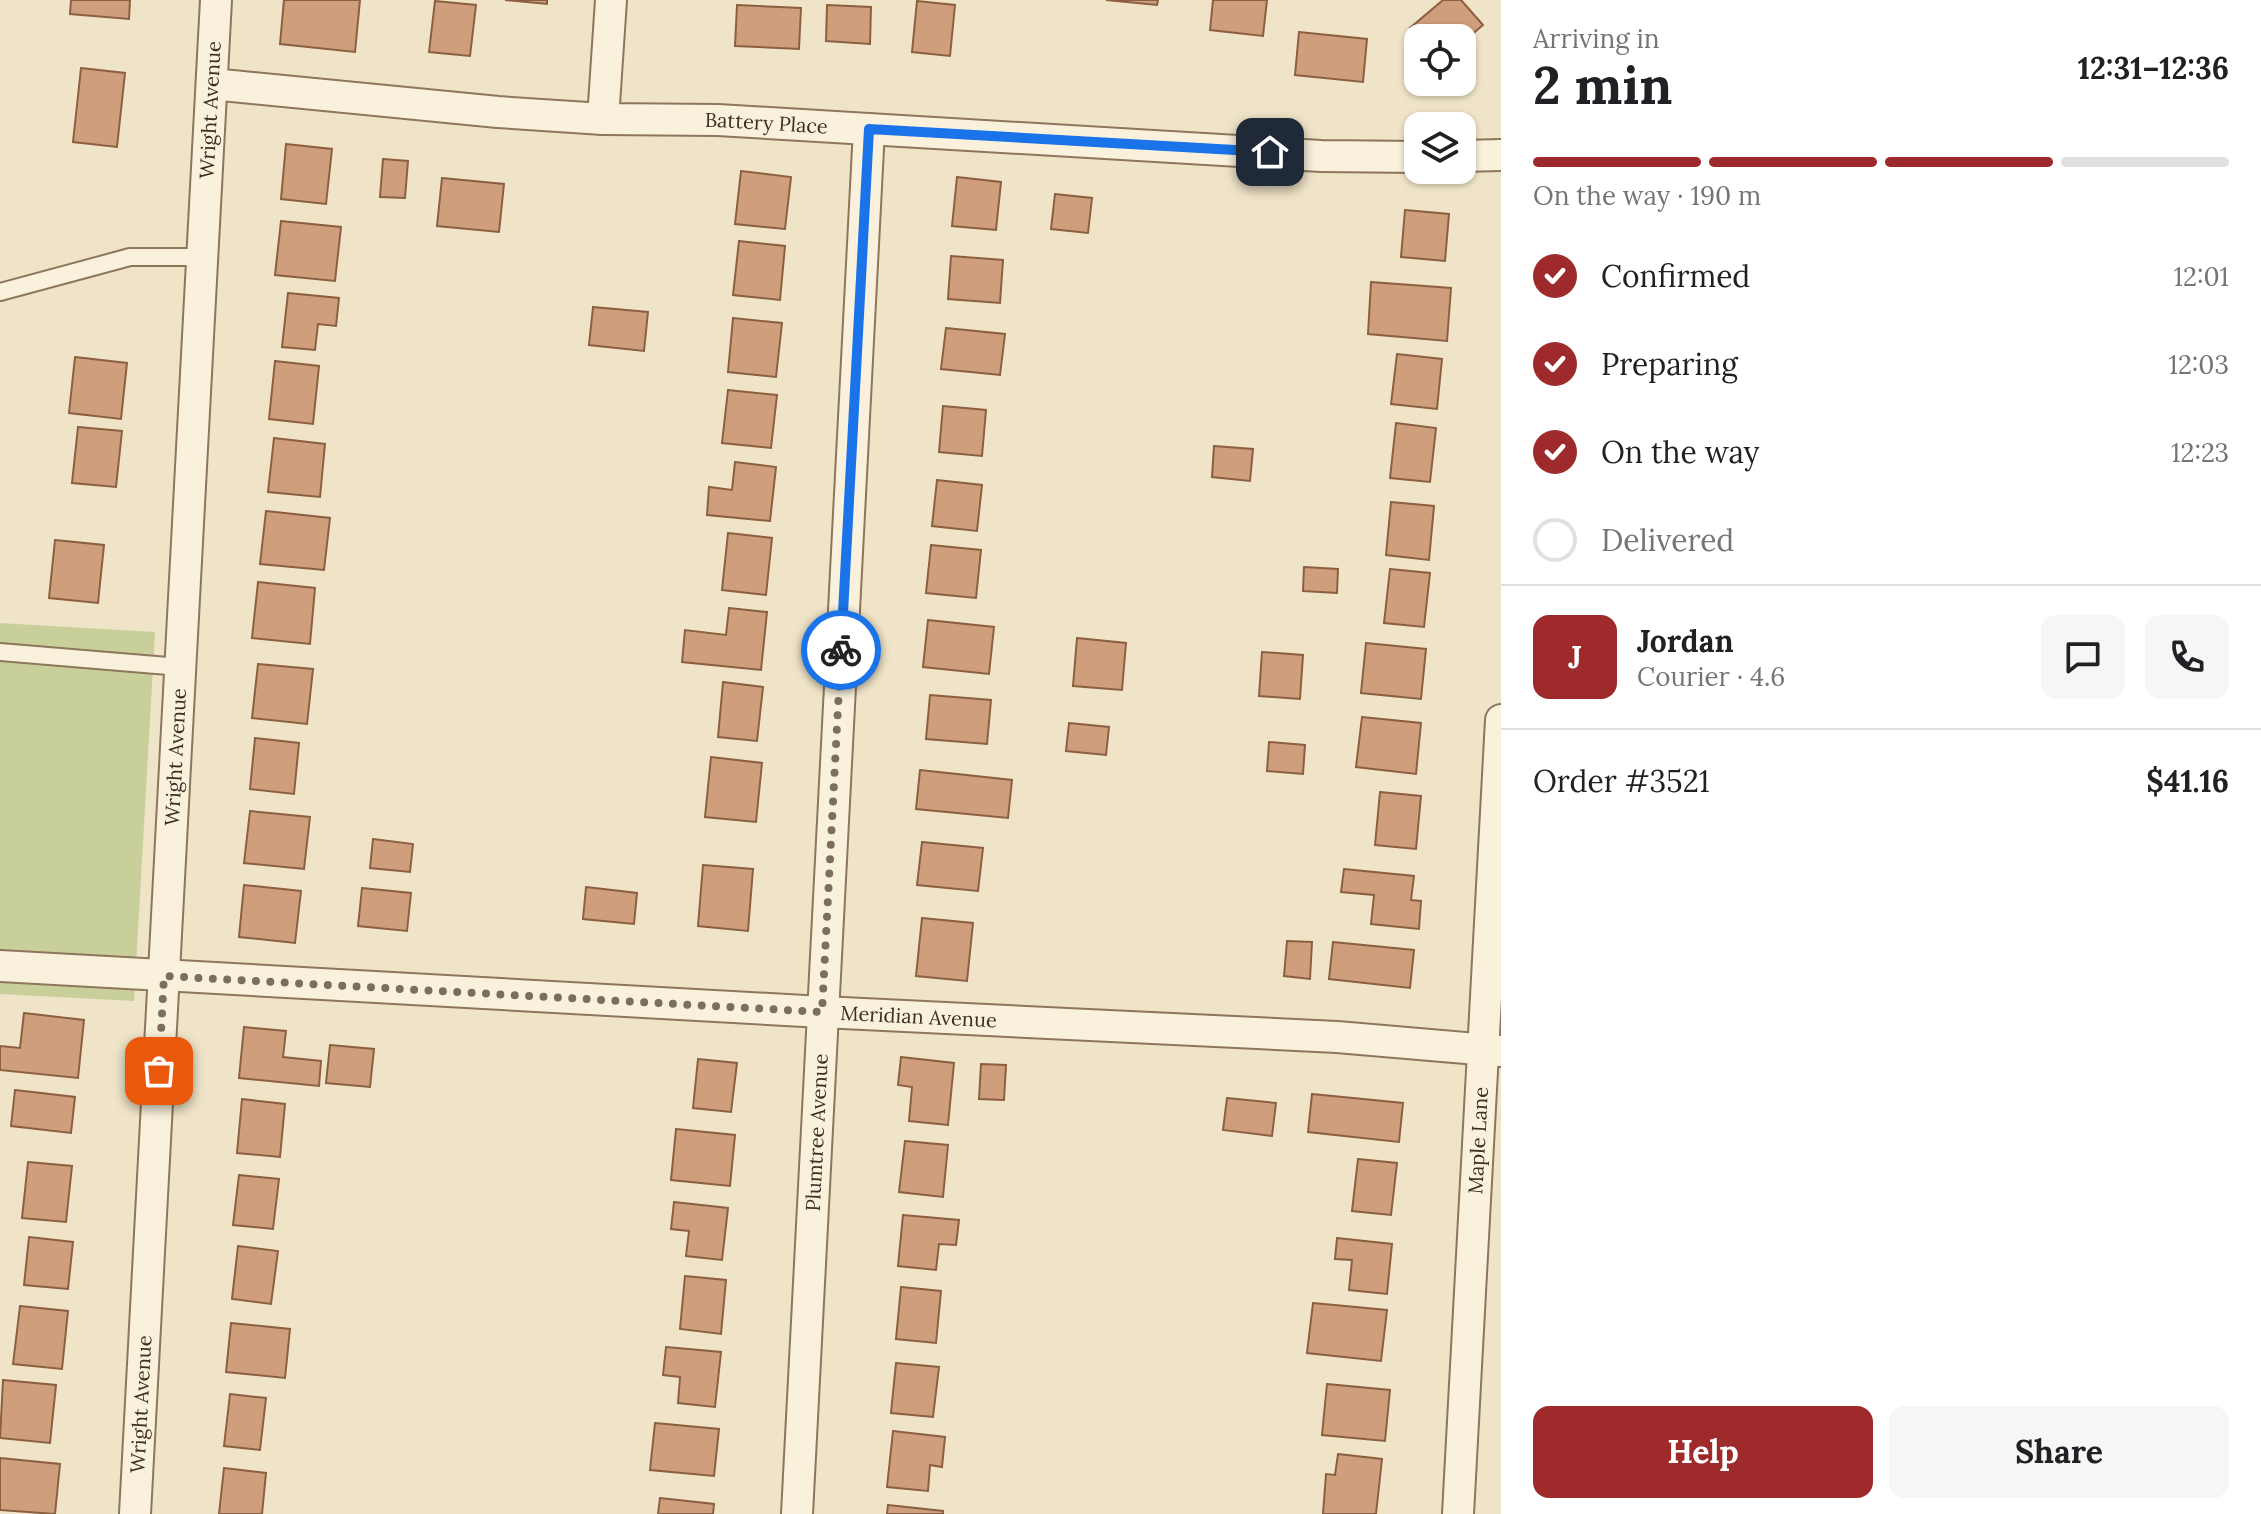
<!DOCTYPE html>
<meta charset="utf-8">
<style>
body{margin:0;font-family:Lora,serif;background:#f6f6f6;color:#202124;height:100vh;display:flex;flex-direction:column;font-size:30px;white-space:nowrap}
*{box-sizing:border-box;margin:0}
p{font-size:26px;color:#757577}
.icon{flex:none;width:44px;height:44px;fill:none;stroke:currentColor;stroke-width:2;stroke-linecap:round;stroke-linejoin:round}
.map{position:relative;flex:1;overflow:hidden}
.panel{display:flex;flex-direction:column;background:#fff;width:760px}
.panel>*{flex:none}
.buttons{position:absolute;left:1404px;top:24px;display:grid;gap:16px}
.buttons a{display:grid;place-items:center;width:72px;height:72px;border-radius:16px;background:#fff;box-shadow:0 2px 6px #0004;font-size:40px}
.pin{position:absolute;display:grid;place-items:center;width:68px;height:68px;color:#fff;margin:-34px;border-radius:16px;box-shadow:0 4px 12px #0006}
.courier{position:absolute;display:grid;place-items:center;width:80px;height:80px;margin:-40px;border:6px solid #1a73e8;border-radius:50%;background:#fff;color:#222;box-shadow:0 2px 10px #0007}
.overview em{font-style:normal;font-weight:700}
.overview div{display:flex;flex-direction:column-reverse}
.overview{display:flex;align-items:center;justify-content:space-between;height:136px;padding:0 32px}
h1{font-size:52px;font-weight:700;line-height:60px}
.bar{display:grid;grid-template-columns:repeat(4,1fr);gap:12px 8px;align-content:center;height:96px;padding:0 32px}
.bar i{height:10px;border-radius:6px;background:#e0e0e0}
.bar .on{background:#9e2a2b}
.bar p{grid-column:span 4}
.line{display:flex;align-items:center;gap:20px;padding:0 32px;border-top:2px solid #e0e0e0}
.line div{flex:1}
.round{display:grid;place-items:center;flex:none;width:84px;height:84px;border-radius:16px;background:#f6f6f6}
ol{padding:0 32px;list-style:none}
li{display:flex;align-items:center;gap:24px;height:88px}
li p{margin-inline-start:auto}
li .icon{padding:8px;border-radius:50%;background:#9e2a2b;color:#fff;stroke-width:4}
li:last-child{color:#757577}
li i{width:44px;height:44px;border:4px solid #e0e0e0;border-radius:50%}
.button{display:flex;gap:16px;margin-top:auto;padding:16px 32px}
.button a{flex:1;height:92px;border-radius:16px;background:#9e2a2b;color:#fff;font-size:32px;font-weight:700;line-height:92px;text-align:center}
.button a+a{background:#f6f6f6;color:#202124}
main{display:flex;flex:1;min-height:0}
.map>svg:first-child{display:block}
.green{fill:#c9cf9b}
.building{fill:#cf9f7d;stroke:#8d5f41;stroke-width:2}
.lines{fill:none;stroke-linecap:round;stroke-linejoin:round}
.service-casing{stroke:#8d765c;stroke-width:20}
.minor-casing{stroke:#8d765c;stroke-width:34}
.service{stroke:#faf1dc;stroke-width:16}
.minor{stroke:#faf1dc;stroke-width:30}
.done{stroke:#7c6e5b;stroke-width:8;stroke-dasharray:0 14.4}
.route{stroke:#1a73e8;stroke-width:10}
.labels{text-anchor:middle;stroke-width:6;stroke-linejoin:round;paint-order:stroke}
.street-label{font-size:20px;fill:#3d2e20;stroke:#f7eed8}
</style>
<main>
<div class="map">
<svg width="1501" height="1514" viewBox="0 0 1501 1514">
<rect width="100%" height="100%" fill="#f0e4c8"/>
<path class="green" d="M0,623L155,632L134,1001L0,994Z"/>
<path class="building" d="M71,0H130L129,19L70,14Z
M284,0H360L355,52L280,44Z
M505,0H547V4Z
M1106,0H1158L1157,5Z
M1213,0H1267L1263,36L1210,30Z
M1443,0H1461L1483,25L1462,43V38H1418L1410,28Z
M435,1L476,5L470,56L429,52Z
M917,1L955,5L950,56L912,52Z
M737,5L801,8L799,49L735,46Z
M827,5L871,7L870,44L826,41Z
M1299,32L1367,39L1363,82L1295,75Z
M81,68L125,73L117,147L73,142Z
M286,144L332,149L326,204L281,199Z
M383,159L408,161L405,198L380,197Z
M741,171L791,177L785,229L735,224Z
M957,177L1001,182L996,230L952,226Z
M442,178L504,184L499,232L437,226Z
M1055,194L1092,198L1088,233L1051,229Z
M1405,210L1449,214L1445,261L1401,257Z
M281,221L341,227L335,281L275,275Z
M739,241L785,246L780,300L733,295Z
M951,256L1003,260L1000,303L948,299Z
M1371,282L1451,288L1447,341L1368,334Z
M288,293L339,298L336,326L318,324L315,350L282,347Z
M593,307L648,312L644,351L589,345Z
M733,318L782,323L776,377L728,372Z
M946,328L1005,334L1000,375L941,369Z
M1397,354L1442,359L1437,409L1391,404Z
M75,357L127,363L121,419L69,413Z
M275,361L319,366L313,424L269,419Z
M728,390L777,395L771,448L722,443Z
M943,406L986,410L982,456L939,452Z
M1396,423L1436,428L1430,482L1390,478Z
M78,427L122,431L116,487L72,483Z
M274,438L325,444L320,497L268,492Z
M1214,446L1253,449L1250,481L1212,477Z
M735,462L776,467L770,521L707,515L709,487L732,490Z
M937,480L982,485L977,531L932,526Z
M1391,502L1434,506L1429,560L1386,555Z
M266,511L330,518L324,570L260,564Z
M728,533L772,538L766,595L722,590Z
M55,540L104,545L98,603L49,598Z
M931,545L981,550L976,598L926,593Z
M1304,567L1338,569L1337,593L1303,591Z
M1390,569L1430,573L1424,627L1384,623Z
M258,582L315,588L310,644L252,638Z
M729,608L767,612L761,670L682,662L685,630L726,635Z
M928,620L994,627L989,674L923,667Z
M1077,638L1126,643L1122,690L1073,686Z
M1366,643L1426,649L1421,699L1361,693Z
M1262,652L1303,655L1300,699L1259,696Z
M258,664L313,669L307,724L252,718Z
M723,682L763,687L757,741L718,737Z
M930,695L991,700L987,744L926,739Z
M1362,717L1421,723L1416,774L1356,767Z
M1069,723L1109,727L1106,755L1066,751Z
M255,738L299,743L294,794L250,789Z
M1269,742L1305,745L1303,774L1267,771Z
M711,757L762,763L756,822L705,817Z
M920,770L1012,780L1008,818L916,809Z
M1380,792L1421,796L1416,849L1375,845Z
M250,811L310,817L304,869L244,863Z
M373,839L413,844L410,872L370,868Z
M922,842L983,848L978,891L917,885Z
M703,865L753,869L748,931L698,926Z
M1344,869L1414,876L1411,900L1421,901L1419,929L1371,924L1374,895L1341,892Z
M244,885L301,891L295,943L239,937Z
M586,887L637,893L634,924L583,919Z
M362,888L411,893L407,931L358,926Z
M922,918L973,923L967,981L916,976Z
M1287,941L1312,942L1310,979L1284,976Z
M1333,942L1414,950L1410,988L1329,979Z
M24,1013L84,1020L78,1078L0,1070V1046L20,1048Z
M244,1027L286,1031L283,1057L321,1061L319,1086L239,1078Z
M330,1045L374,1049L370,1087L326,1083Z
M901,1057L954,1063L948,1125L909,1121L912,1087L898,1085Z
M698,1059L737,1063L731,1112L693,1108Z
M981,1064L1006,1065L1004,1100L979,1099Z
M15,1090L75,1097L71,1133L11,1126Z
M1312,1094L1403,1103L1399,1142L1308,1132Z
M1227,1098L1276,1103L1272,1136L1223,1130Z
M242,1099L285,1104L280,1157L237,1153Z
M676,1129L735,1135L730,1186L671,1180Z
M905,1141L948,1145L943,1197L899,1192Z
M1358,1159L1397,1163L1391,1215L1352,1211Z
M28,1162L72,1166L66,1222L22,1218Z
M239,1175L279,1179L273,1229L233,1225Z
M674,1202L728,1208L722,1260L686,1256L689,1231L671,1229Z
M903,1215L959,1220L956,1245L939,1244L936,1270L898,1266Z
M29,1237L73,1242L68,1289L24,1285Z
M1337,1238L1392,1244L1387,1294L1349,1290L1352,1260L1335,1259Z
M238,1246L278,1251L271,1304L232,1299Z
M685,1276L726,1280L721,1334L680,1329Z
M901,1287L941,1291L936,1343L896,1339Z
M1313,1303L1387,1310L1381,1361L1307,1353Z
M20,1306L68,1311L62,1369L13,1364Z
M231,1323L290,1329L285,1378L226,1372Z
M666,1347L721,1352L715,1407L678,1403L680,1377L663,1375Z
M896,1363L939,1367L933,1417L891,1413Z
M3,1380L56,1385L50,1443L0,1438Z
M1327,1384L1390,1390L1385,1441L1322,1435Z
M230,1394L266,1398L260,1450L224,1446Z
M655,1423L719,1429L714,1476L650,1470Z
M893,1431L945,1437L942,1467L930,1465L928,1491L887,1487Z
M1338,1454L1382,1459L1376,1514H1323L1326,1474L1335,1475Z
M0,1458L60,1464L55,1514L0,1510Z
M224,1468L266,1473L262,1514H219Z
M660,1498L714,1504L713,1514H658Z
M888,1505L943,1511V1514H887Z"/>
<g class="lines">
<g class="service-casing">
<path id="service" d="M0,292L130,257H203
M0,652L180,667"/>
</g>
<g class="minor-casing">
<g id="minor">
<path id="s1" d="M212,84L498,112L603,119L718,120L1321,156L1418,157"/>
<path d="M603,119L611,0"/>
<path d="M1462,156L1501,155"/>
<path id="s2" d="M0,966L822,1012L1337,1037L1501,1051"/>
<path id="s3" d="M135,1514L216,0"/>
<path id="s4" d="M797,1514L869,129"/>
<path id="s5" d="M1458,1514L1501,720"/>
</g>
</g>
<use href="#service" class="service"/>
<use href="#minor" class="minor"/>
</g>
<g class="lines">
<path class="done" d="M159,1071L164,976L822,1012L841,650"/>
<path class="route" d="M841,650L869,129L1270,152"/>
</g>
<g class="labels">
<g class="street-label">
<text dy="7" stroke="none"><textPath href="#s3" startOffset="1406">Wright Avenue</textPath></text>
<text dy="7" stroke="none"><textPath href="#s1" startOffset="556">Battery Place</textPath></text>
<text dy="7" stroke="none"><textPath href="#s3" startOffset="758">Wright Avenue</textPath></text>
<text dy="7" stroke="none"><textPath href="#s2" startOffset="920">Meridian Avenue</textPath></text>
<text dy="7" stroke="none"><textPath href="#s4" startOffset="382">Plumtree Avenue</textPath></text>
<text dy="7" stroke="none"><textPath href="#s5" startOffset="374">Maple Lane</textPath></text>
<text dy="7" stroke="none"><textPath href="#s3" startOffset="110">Wright Avenue</textPath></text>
</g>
</g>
</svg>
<div class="buttons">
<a><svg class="icon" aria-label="locate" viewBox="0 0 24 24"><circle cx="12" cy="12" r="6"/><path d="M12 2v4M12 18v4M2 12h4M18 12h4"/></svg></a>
<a><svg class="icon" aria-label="layers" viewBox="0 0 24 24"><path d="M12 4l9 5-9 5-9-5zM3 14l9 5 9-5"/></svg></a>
</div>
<div class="pin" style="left:159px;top:1071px;background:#ea580c"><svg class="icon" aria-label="bag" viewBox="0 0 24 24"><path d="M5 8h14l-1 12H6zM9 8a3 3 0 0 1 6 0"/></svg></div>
<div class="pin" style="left:1270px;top:152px;background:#1f2937"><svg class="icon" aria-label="home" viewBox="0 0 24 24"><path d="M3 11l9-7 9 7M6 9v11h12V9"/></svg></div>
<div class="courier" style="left:841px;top:650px"><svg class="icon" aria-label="bike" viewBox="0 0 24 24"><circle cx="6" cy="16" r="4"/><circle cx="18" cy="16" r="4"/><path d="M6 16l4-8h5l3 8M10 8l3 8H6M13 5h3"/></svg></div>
</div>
<section class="panel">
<div class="overview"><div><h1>2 min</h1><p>Arriving in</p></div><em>12:31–12:36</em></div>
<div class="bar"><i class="on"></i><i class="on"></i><i class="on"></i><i></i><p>On the way · 190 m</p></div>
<ol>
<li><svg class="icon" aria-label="check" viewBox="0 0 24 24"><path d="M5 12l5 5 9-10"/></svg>Confirmed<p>12:01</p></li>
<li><svg class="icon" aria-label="check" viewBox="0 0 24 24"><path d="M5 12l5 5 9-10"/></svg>Preparing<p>12:03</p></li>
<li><svg class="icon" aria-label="check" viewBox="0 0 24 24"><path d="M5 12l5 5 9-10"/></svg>On the way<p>12:23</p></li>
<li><i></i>Delivered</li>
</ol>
<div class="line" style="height:144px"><b class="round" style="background:#9e2a2b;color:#fff">J</b><div><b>Jordan</b><p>Courier · 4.6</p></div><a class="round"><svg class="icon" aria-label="chat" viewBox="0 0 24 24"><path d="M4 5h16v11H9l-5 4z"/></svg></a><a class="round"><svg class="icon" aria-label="phone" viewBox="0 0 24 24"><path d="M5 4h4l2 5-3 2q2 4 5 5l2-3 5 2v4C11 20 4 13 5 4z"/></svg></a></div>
<div class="line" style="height:104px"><div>Order #3521</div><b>$41.16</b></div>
<div class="button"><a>Help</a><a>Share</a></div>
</section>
</main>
